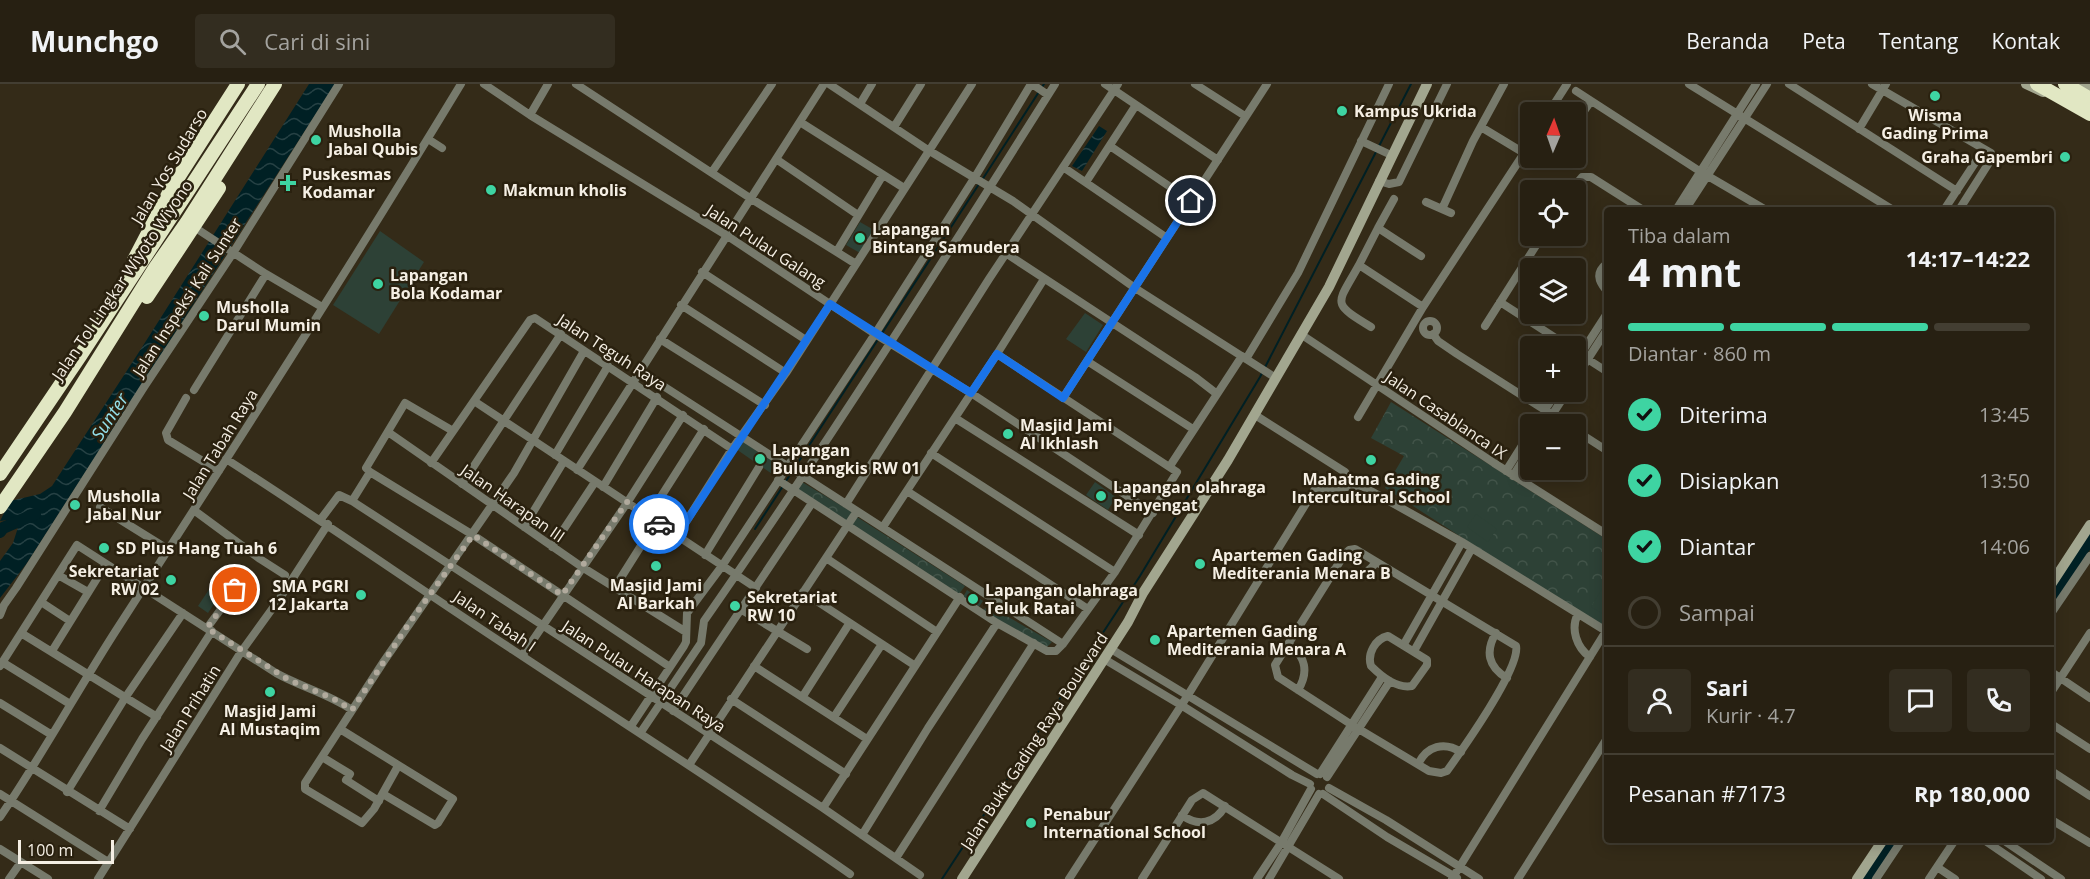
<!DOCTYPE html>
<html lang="id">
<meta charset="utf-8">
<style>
body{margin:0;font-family:"Open Sans",sans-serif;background:#332d20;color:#f1f3f6;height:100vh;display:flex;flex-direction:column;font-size:22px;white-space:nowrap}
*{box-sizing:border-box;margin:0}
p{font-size:20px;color:#a4a39f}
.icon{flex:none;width:33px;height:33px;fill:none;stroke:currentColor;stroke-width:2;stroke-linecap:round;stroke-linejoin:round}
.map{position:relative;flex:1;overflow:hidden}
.panel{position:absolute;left:1604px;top:123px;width:450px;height:636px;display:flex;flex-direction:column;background:#272012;border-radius:6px;box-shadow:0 3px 15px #0003,0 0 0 2px #433e32}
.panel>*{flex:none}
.needle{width:39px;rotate:2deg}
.tools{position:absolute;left:1520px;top:18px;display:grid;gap:12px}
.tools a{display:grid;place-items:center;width:66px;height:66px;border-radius:6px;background:#272012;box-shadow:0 3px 15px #0003,0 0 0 2px #433e32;font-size:30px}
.scale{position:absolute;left:18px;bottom:15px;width:96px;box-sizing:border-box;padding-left:6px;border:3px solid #f5efe4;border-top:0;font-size:16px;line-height:21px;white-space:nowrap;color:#f5efe4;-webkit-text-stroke:4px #2a210f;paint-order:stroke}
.pin{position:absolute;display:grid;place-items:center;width:51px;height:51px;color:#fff;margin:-26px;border:3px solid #fff;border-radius:50%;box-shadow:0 2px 6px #0007}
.courier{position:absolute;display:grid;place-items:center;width:60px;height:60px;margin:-30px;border:4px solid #1a73e8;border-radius:50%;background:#fff;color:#222;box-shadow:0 2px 8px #0007}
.overview em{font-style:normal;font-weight:700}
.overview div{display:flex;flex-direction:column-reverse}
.overview{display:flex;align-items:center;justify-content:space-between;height:102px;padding:0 24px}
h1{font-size:39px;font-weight:700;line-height:45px}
.bar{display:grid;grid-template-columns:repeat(4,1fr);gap:9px 6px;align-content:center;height:72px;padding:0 24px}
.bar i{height:8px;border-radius:4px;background:#433e32}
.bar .current{background:#3ed4a2}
.bar p{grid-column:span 4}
.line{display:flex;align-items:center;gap:15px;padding:0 24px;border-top:2px solid #433e32}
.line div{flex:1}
.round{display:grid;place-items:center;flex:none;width:63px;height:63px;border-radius:6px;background:#332d20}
ol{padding:0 24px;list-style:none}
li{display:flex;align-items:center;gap:18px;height:66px}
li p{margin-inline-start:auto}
li .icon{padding:6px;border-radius:50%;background:#3ed4a2;color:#111;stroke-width:4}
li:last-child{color:#a4a39f}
li i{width:33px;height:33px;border:3px solid #433e32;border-radius:50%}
header{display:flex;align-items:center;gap:36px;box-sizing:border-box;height:84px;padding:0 30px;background:#272012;border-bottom:2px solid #433e32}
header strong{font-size:28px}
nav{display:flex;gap:33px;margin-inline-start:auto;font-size:21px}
.search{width:420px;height:54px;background:#332d20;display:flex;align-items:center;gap:15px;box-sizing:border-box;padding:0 21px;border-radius:6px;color:#a4a39f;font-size:22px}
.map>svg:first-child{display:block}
.park{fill:url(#park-crowns)}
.garden{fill:#2d4136}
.water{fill:url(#water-waves)}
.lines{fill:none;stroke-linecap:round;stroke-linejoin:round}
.stream{stroke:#002024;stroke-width:2}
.river{stroke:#002024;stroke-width:12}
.street{stroke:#777a6c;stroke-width:8}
.secondary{stroke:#a2a68f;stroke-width:10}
.highway{stroke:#e1e7c3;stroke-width:14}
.done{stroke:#b1aa9d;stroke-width:6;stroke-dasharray:0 10.8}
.route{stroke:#1a73e8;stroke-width:8}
.poi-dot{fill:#3ed4a2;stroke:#2a210f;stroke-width:2}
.labels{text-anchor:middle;stroke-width:5;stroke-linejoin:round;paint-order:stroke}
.poi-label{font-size:16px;font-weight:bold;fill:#f5efe4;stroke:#2a210f;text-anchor:start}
.street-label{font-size:16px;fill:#f5efe4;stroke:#2a210f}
.water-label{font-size:18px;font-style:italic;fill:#94e1ec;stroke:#2a210f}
</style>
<header>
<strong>Munchgo</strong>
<div class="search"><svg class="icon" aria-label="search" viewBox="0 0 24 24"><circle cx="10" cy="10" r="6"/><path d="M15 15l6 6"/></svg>Cari di sini</div>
<nav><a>Beranda</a><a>Peta</a><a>Tentang</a><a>Kontak</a></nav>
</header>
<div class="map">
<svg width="2090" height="795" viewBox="0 0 2090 795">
<defs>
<pattern id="park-crowns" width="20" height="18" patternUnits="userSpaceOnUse" patternTransform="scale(1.5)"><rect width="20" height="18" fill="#2d4136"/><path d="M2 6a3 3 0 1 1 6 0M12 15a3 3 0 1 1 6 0" fill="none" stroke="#425449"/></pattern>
<pattern id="water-waves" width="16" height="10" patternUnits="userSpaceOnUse" patternTransform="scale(1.5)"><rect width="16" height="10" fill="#002024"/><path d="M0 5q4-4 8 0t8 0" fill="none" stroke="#264144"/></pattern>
</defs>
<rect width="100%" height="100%" fill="#342b18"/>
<path class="park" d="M1391,318L1606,455V540L1604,545L1385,404L1404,372L1371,354Z
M802,398L852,428L846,438L797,406Z
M857,433L965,502L959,510L852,441Z
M989,522L1052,558L1047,563L981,527Z"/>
<path class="garden" d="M860,138L874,146L860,169L846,161Z
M380,147L424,178L379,250L333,221Z
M1085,229L1103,241L1086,268L1066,255Z
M742,357L780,382L775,392L736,365Z
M1095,398L1116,413L1108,426L1086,411Z
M1476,430L1497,445L1488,458L1467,443Z
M214,498L224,505L208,529L198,522Z
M1606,498V529L1605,531L1591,523Z
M967,506L983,517L978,524L963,513Z"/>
<path class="water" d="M309,0H335L27,479L0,514V477L13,459L21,434L0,437L10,417L40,410L52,402L139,268Z
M1099,42L1107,47L1082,87L1072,82Z"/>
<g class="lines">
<path class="stream" d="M982,96L1044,0
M786,397L979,100
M755,445L783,402
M942,795L1140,492L1260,293L1411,0"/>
<path class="river" d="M0,448L3,444L35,430
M2050,515L2090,455
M1866,795L1891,756"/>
<path class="street" d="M484,0L530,31L726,151L875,250L971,309L1153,429
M576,0L750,114L856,180
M829,0L928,66L1013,117L1135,204L1276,294
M1032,0L1048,11
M1105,0L1218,76
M1195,0L1245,32
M1689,0L1893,126
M1789,0L1957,107
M1872,0L1991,69L1992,74L1959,126
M1576,7L1701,88L1766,126
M860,20L872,0
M1549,28L1567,0
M530,31L548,0
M1575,35L1582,30L1591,17
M800,38L904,104
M894,43L921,0
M1481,43L1524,69
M1859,45L1886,0
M428,55L442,64
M1361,57L1391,71
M1110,62L1191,117
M776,75L858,131
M1063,83L1167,154
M712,88L772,0
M1379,97L1389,100L1399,98L1447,0
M1086,98L1136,21
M1571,106L1582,93H1591L1643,126
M1426,118L1451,129
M1442,125L1473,57L1504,0
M1676,126L1756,0
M1685,126L1767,0
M1944,126L1984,65
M191,141L266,190L322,223
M1378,144L1394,115
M837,167L883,91
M1007,170L1195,293L1217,310
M1606,180C1596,188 1598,197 1606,206
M1359,181L1378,144L1421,172
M702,188L806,256
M1500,218L1568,262
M681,221L786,289
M1423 244a7 7 0 1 1 14 0a7 7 0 1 1-14 0Z
M1485,242L1542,152
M1371,243C1330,218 1337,221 1359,181L1423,223
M1433,250L1438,257L1457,270L1567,340
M1302,251L1494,379L1606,450
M660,255L765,321
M1575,267L1606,287
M1246,275L1298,189L1389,0
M1087,277L1193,345
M1575,279L1606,231
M640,287L1063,560
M1575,295L1606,247
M194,306L266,190
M186,314L166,349L168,356L219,387
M1063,314L1267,0
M474,317L756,504
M1255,331L1345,388
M1358,333L1423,223L1530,60
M955,334L1139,451
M1535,340L1557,308
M1546,340L1567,308
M1575,346L1606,366
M388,348L582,483L686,548
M931,369L1115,488
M555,371L608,282
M226,375C323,437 417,503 513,566C626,641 740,713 850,790
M431,379L530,236L535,234L732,365
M1170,382L1242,272
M577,386L824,0
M1506,387L1530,349
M370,388L473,451L670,583
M1513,392L1530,365
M778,396L997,539L1047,567H1056L1063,560L1115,488L1177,388L997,270
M462,400L561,250
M603,403L657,313
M907,407L1088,525
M352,417L823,724L920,791
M846,420L989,195L1118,0
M100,423L169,466
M195,427L260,475L285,491
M648,433L704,345
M321,435L339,411L352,417L370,388L366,384L405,319L453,347
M524,443L564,377
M883,443L997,270L1044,195
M677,452L732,365L786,289L972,0
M552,463L595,398
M1355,465L1516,562C1521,583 1462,666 1447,687L1441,689L1429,687L1352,641L1278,593L1275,581L1344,471L1349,466Z
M705,471L759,383
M826,474L937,548
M1334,486C1351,497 1365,494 1376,478
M58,491L88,508
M615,503L656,438
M803,508L914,581
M41,518L70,537
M742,526L807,565
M1578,530C1570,545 1577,564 1590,573
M0,531L4,521L16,504L144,303L233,169L339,0
M2050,531L2090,472
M207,544L235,506
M21,549L157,633
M1496,549C1485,567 1488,583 1507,594
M1388,552L1427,576V581L1412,602C1396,605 1381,592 1371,582C1367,570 1375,555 1388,552Z
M1288,560C1306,572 1309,588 1298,606
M1404,560L1462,458
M1111,565L1317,690
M52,567L106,480
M1414,567L1472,464
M522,572L627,419L683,331
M1104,575L1181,621L1292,691L1310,700
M2,578L70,620
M0,582L77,461L276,589C301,603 329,610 352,626
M754,582L867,655
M2050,587L2090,614
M2050,610L2090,549
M803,612L849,540
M731,615L846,690
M0,619L52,651
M673,627L812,419
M834,633L882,560
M2050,639L2090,665
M631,642L684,562L686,558L687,529L722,482L875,250L975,93L1031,0
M340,645L453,715L438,739L435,741L383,710
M641,648L701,559L704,537C826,362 941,181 1055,0
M0,664L130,745
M322,673L350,690L346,696L379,717
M1418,680C1427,662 1444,657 1461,668
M689,681L857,427
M398,682L374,725L362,739L305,705V699L384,577L514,389L584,267
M2050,686L2090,712
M1320,690L1382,593
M1327,693L1390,597
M1329,704L1386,736L1479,795
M67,708L125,614L183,529
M0,710L108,778
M1323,710L1387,753L1457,794
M823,724L960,513
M99,727L142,655L212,547
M1182,731C1198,743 1215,740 1225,722
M0,733C41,673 76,609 115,548C232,367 349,185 461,0
M2050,735L2090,759
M862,751L928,644L997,539
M1984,756L2041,795
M2003,756L2061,795
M0,765L48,795
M896,774L1034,559
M1937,783L1955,795
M9,795L21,778
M98,795L241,568L280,514L328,440
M1069,795L1188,611L1315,405L1362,402L1462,458L1606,547
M1142,795L1192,716L1203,709L1339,795
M1257,795L1281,759L1311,705
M1269,795L1319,710
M1452,795L1606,547
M1518,795L1606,656
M1876,795L1902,756
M1929,795L1955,756"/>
<path class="secondary" d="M2026,0L2043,8
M2082,0L2090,5
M2050,502L2090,441
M962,795L1128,538L1143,509L1228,376L1329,203L1427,0
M1857,795L1883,756"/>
<path class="highway" d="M2037,0L2090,30
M2065,0L2090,15
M134,176L172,103L238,0
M147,213L219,104
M0,390L80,272L258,0
M0,423L65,328L155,184L187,138L275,0"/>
</g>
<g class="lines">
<path class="done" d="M235,506L207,544L289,596L332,614L352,626L410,538L473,451L562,511L627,418L659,440"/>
<path class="route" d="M659,440L677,452C727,374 779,298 830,220L971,309L997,270L1063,314L1191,117"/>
</g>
<g class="poi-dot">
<circle cx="1935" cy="12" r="6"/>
<circle cx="1342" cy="27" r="6"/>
<circle cx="316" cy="56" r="6"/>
<circle cx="2065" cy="73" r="6"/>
<path d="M285 90h6v6h6v6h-6v6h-6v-6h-6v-6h6z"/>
<circle cx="491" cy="106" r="6"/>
<circle cx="860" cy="154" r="6"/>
<circle cx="378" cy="200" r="6"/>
<circle cx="204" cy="232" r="6"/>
<circle cx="1008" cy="350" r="6"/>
<circle cx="760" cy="375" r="6"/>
<circle cx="1371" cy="376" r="6"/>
<circle cx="1101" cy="412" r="6"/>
<circle cx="75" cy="421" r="6"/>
<circle cx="104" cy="464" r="6"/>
<circle cx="1200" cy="480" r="6"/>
<circle cx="656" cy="482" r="6"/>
<circle cx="171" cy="496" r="6"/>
<circle cx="361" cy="511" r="6"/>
<circle cx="973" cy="515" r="6"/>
<circle cx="735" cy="522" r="6"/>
<circle cx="1155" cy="556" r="6"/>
<circle cx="270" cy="608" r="6"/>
<circle cx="1031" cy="739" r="6"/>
</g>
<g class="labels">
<g class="poi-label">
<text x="1354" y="33">Kampus Ukrida</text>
<text x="1935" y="37" text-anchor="middle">Wisma<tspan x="1935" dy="18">Gading Prima</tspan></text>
<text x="328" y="53">Musholla<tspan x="328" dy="18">Jabal Qubis</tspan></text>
<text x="2053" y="79" text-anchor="end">Graha Gapembri</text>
<text x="302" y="96">Puskesmas<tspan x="302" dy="18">Kodamar</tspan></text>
<text x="503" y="112">Makmun kholis</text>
<text x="872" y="151">Lapangan<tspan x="872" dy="18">Bintang Samudera</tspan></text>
<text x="390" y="197">Lapangan<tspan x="390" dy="18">Bola Kodamar</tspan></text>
<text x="216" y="229">Musholla<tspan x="216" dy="18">Darul Mumin</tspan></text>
<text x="1020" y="347">Masjid Jami<tspan x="1020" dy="18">Al Ikhlash</tspan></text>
<text x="772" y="372">Lapangan<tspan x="772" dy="18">Bulutangkis RW 01</tspan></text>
<text x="1371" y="401" text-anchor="middle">Mahatma Gading<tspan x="1371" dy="18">Intercultural School</tspan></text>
<text x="1113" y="409">Lapangan olahraga<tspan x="1113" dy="18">Penyengat</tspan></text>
<text x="87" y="418">Musholla<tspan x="87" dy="18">Jabal Nur</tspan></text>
<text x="116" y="470">SD Plus Hang Tuah 6</text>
<text x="1212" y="477">Apartemen Gading<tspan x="1212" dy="18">Mediterania Menara B</tspan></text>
<text x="159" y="493" text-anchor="end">Sekretariat<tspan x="159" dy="18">RW 02</tspan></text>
<text x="656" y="507" text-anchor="middle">Masjid Jami<tspan x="656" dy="18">Al Barkah</tspan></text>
<text x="349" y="508" text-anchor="end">SMA PGRI<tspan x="349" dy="18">12 Jakarta</tspan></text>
<text x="985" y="512">Lapangan olahraga<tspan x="985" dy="18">Teluk Ratai</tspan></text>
<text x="747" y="519">Sekretariat<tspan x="747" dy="18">RW 10</tspan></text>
<text x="1167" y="553">Apartemen Gading<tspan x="1167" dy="18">Mediterania Menara A</tspan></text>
<text x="270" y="633" text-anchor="middle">Masjid Jami<tspan x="270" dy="18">Al Mustaqim</tspan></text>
<text x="1043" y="736">Penabur<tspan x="1043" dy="18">International School</tspan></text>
</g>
<g class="street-label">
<text transform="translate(169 82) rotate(-59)" y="6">Jalan Yos Sudarso</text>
<text transform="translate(766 162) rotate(33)" y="6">Jalan Pulau Galang</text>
<text transform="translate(122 196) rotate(-56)" y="6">Jalan Tol Lingkar Wiyoto Wiyono</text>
<text transform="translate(187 213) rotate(-57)" y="6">Jalan Inspeksi Kali Sunter</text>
<text transform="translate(612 268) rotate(33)" y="6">Jalan Teguh Raya</text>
<text transform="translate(1446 331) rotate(34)" y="6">Jalan Casablanca IX</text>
<text transform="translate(220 360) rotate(-58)" y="6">Jalan Tabah Raya</text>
<text transform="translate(513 419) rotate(35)" y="6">Jalan Harapan III</text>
<text transform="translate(495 537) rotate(34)" y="6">Jalan Tabah I</text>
<text transform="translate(644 592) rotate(33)" y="6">Jalan Pulau Harapan Raya</text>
<text transform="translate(190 624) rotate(-58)" y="6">Jalan Prihatin</text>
<text transform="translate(1034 657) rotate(-57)" y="6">Jalan Bukit Gading Raya Boulevard</text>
</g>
<g class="water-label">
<text transform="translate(110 333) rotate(-57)" y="6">Sunter</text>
</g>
</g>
</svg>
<div class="tools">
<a><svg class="needle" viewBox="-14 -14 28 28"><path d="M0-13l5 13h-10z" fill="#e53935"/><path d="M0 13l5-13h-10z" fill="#a4a39f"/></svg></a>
<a><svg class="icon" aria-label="locate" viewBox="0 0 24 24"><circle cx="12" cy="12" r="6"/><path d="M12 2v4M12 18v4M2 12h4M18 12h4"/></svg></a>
<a><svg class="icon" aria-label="layers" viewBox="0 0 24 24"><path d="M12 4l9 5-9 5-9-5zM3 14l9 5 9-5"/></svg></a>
<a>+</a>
<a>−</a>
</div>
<div class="scale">100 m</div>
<div class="pin" style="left:235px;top:506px;background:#ea580c"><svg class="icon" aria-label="bag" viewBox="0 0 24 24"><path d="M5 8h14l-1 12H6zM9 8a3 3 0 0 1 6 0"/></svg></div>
<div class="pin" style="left:1191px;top:117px;background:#1f2937"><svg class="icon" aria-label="home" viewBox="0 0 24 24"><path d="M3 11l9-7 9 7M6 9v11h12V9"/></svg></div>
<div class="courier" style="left:659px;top:440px"><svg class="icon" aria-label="car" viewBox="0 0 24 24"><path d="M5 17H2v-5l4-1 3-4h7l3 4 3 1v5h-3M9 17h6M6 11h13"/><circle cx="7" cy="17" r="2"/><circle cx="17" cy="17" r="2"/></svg></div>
<section class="panel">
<div class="overview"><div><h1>4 mnt</h1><p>Tiba dalam</p></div><em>14:17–14:22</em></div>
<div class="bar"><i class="current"></i><i class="current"></i><i class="current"></i><i></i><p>Diantar · 860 m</p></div>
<ol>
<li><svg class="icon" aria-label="check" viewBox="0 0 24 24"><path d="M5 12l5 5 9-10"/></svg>Diterima<p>13:45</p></li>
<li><svg class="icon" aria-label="check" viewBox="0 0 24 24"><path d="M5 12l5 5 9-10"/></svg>Disiapkan<p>13:50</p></li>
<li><svg class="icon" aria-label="check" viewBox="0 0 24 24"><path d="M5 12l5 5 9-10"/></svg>Diantar<p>14:06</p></li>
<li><i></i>Sampai</li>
</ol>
<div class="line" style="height:108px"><a class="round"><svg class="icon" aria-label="person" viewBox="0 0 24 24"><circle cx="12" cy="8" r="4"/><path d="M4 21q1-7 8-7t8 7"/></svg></a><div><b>Sari</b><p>Kurir · 4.7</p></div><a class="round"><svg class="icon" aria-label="chat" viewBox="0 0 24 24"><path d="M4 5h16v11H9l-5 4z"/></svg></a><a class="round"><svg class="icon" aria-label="phone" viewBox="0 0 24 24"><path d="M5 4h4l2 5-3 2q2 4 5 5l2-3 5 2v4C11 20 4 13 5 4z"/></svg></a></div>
<div class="line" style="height:78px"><div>Pesanan #7173</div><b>Rp 180,000</b></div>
</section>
</div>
